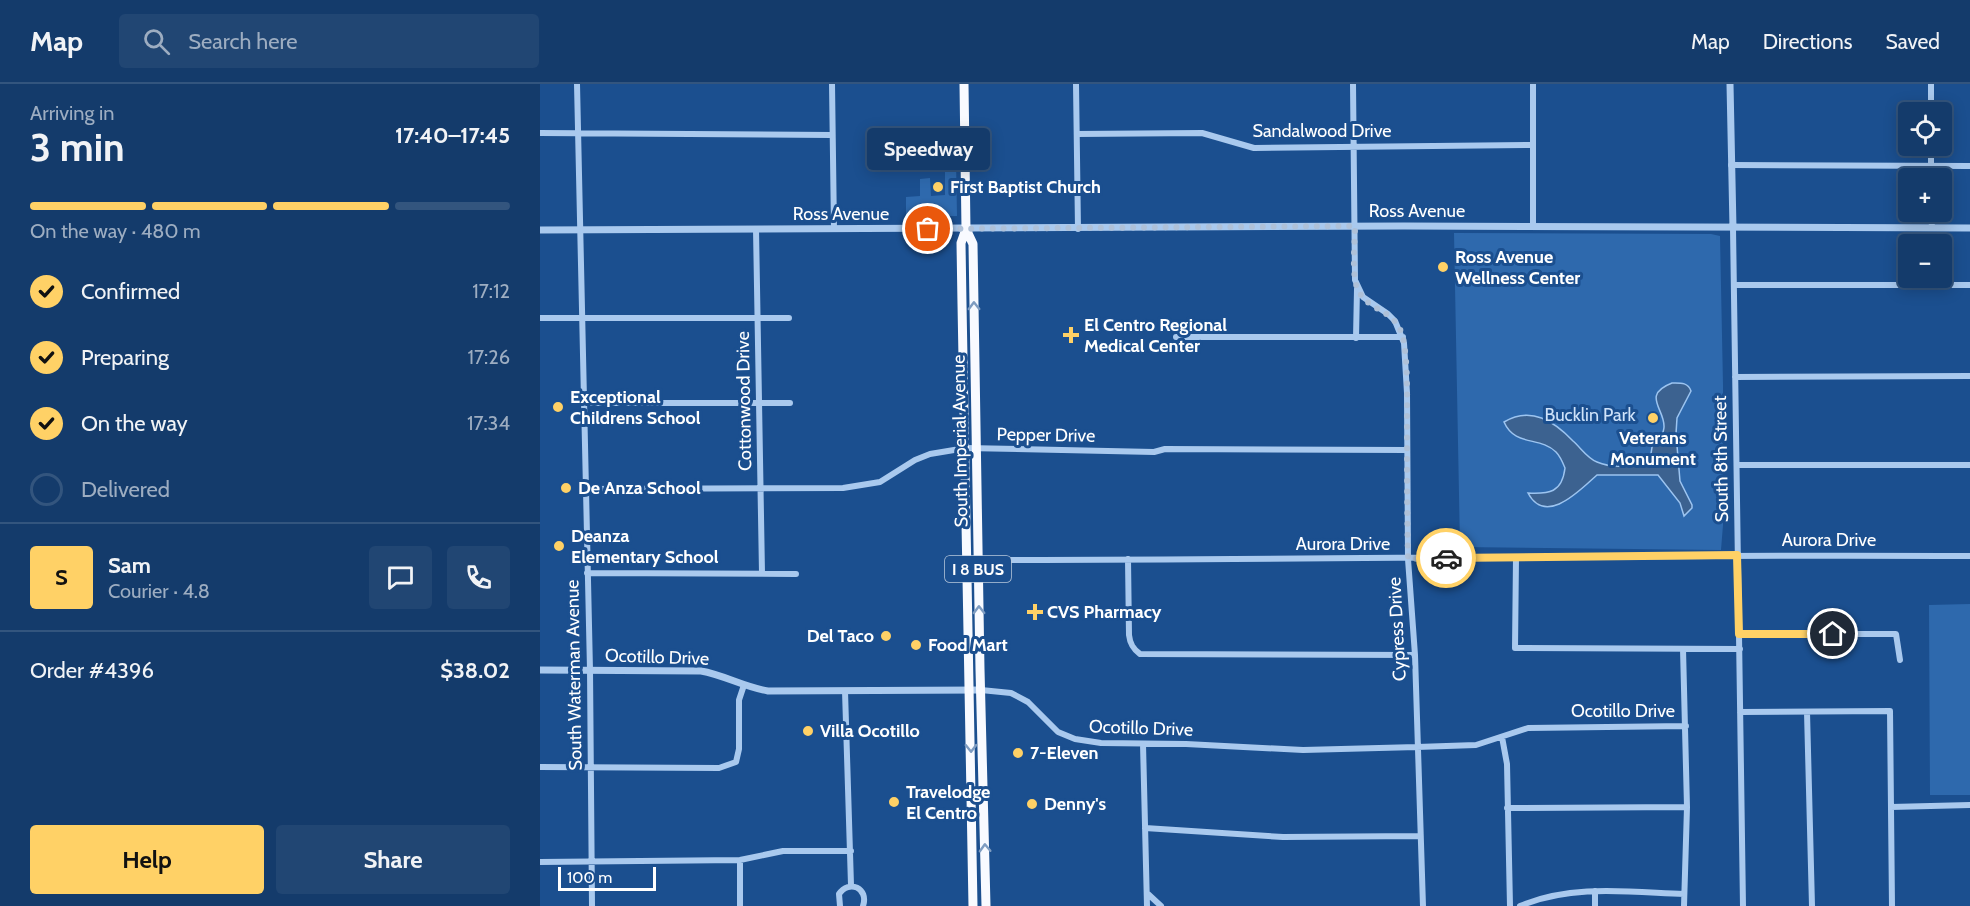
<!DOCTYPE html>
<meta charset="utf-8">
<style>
body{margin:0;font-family:Cabin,sans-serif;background:#214673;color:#f1f3f6;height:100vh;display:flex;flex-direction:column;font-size:22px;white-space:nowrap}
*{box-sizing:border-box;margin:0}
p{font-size:20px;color:#9dadc1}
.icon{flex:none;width:33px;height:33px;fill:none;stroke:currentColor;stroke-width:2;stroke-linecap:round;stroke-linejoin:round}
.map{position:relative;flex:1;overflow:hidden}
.sheet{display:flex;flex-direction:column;background:#143b6b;width:540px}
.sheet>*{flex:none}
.tools{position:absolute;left:1358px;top:18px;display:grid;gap:12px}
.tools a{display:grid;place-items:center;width:54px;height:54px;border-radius:6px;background:#143b6b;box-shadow:0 3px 15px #0003,0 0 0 2px #33557e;font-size:30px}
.scale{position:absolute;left:18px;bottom:15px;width:98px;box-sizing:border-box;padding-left:6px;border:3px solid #fff;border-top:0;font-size:16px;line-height:21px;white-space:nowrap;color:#fff;-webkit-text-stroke:4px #1b4f8f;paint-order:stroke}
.pin{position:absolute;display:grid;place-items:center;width:51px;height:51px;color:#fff;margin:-26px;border:3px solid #fff;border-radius:50%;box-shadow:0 2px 6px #0007}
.courier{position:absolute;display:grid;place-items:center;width:60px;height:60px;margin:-30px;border:4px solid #ffd166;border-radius:50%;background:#fff;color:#222;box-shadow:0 2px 8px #0007}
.bubble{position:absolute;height:42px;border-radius:6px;background:#143b6b;box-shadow:0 3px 15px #0003,0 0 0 2px #33557e;font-size:20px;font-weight:700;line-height:42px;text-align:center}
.headline em{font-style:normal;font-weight:700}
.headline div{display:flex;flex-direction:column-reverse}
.headline{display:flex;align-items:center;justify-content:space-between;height:102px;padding:0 30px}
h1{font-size:39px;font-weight:700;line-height:45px}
.bar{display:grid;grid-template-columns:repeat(4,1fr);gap:9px 6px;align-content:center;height:72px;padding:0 30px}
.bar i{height:8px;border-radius:4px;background:#33557e}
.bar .selected{background:#ffd166}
.bar p{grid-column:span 4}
.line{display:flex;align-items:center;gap:15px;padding:0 30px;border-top:2px solid #33557e}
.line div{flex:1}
.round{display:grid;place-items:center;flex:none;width:63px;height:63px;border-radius:6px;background:#214673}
ol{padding:0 30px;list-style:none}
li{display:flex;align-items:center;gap:18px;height:66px}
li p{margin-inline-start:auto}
li .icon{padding:6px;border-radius:50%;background:#ffd166;color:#111;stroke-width:4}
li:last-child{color:#9dadc1}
li i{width:33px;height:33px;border:3px solid #33557e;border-radius:50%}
.button{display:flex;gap:12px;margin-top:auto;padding:12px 30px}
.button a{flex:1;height:69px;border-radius:6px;background:#ffd166;color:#111;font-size:24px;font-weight:700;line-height:69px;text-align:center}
.button a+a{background:#214673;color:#f1f3f6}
header{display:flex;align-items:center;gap:36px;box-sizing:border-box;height:84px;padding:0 30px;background:#143b6b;border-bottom:2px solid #33557e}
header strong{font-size:28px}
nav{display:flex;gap:33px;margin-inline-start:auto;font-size:21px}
.search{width:420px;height:54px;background:#214673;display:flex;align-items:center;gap:15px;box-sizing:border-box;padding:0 21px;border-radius:6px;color:#9dadc1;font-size:22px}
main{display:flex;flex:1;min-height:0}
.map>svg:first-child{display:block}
.green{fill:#2e69ad}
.water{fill:#3c6290;stroke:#9cc4f0;stroke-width:1.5}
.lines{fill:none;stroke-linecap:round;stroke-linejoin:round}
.minor{stroke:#a9c9ee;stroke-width:6}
.tertiary{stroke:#a9c9ee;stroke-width:7}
.trunk{stroke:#f8faff;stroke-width:9}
.oneway{stroke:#7e9cc1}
.done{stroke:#afc1d8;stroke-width:6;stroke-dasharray:0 10.8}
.route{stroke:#ffd166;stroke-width:8}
.poi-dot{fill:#ffd166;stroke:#1b4f8f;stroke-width:2}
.labels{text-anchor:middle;stroke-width:6;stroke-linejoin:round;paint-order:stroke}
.shield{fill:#1b4f8f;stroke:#bbcadd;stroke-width:1.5}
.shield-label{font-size:16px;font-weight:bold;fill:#fff}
.street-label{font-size:18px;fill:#fff;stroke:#1b4f8f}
.poi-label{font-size:18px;font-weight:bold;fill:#fff;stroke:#1b4f8f;text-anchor:start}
.park-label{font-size:18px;fill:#cfe3fa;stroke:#1b4f8f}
</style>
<header>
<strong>Map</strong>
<div class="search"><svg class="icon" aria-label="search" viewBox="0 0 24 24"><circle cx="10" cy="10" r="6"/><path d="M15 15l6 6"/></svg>Search here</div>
<nav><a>Map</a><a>Directions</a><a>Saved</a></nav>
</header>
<main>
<section class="sheet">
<div class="headline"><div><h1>3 min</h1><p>Arriving in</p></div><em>17:40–17:45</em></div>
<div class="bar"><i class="selected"></i><i class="selected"></i><i class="selected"></i><i></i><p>On the way · 480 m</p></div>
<ol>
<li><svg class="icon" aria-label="check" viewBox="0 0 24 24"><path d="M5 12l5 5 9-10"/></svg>Confirmed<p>17:12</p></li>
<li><svg class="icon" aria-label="check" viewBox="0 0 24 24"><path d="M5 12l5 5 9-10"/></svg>Preparing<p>17:26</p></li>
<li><svg class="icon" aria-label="check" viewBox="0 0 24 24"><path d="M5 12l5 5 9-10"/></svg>On the way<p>17:34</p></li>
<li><i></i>Delivered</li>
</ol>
<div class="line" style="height:108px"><b class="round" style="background:#ffd166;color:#111">S</b><div><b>Sam</b><p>Courier · 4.8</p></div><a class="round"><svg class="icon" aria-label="chat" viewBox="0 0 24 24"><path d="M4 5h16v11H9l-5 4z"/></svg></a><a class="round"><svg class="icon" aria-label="phone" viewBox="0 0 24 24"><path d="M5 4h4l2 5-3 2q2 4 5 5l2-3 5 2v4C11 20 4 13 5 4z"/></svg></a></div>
<div class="line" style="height:78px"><div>Order #4396</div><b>$38.02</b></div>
<div class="button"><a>Help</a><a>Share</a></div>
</section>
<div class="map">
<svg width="1430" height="822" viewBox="0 0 1430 822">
<rect width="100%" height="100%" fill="#1b4f8f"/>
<path class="green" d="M405,76H416L417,132L366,133V113L380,112V95L390,94L391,112L405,111Z
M914,149L1171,150L1180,152L1183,301V441L1181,466L920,463Z
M1430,520V711H1390L1389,521Z"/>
<path class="water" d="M1132,299C1140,299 1148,298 1151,307L1137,334L1136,350L1140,397L1152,421V424L1144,432L1140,419L1118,391H1057C1041,405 1006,443 988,409C1009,410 1022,409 1025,384C1023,379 1020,372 1016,368C1000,352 975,363 964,338C991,322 1014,337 1033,357C1041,364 1047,374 1057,378C1073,385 1091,382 1107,378L1110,376L1113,357H1120C1121,353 1124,347 1124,343C1125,325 1101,311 1132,299Z"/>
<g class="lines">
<path class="minor" d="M37,0L50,586L52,822
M292,0L294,145
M536,0L538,145
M813,0L815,196L823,213L848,230L855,237L864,259L867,309L868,475L875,571L883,822
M993,0V142
M1391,28V0
M0,49L292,51
M537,50L662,49L714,64L993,61
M1391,62V94
M1191,81L1430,82
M1391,128L1392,144
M1193,144L1203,822
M216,145L222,489
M1194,201H1430
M0,234H249
M636,253H863
M816,254L817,205
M1195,293L1430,292
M43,319H250
M1197,381H1430
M44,405L303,404L340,398L375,376L390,370L426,364L614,368L625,365L867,366
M976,474L975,564L1200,565
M588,475L589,551C590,560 593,565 600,570L875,571
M428,476C762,476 1096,470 1430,472
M47,489L256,490
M1199,550H1356L1360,576
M1143,565L1147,723L1144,822
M441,606L471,609L488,618L518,648L535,655L561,659L646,660L763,666L877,663L936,661L988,644L1146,642
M305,607L311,801
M1200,628L1350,627L1352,822
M1267,628L1272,822
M962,653L967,680L970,822
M603,660L607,822
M0,683L179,684L196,678L199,665V616L204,601
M1351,723L1430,721
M967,724L1147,723
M605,744L743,753L880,752
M200,776V822
M0,778L200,776L243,767H311
M1055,807V822
M608,810L621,822
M300,822L299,810C309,795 329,804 323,822
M980,822C1032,800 1089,808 1144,810"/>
<path class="tertiary" d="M1190,0L1193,144
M0,146L864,142L1430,144
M0,586L161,587C184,591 204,603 228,607L441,606"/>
<path class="trunk" d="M424,0L426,145L421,159L422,220L433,822
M426,145L433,160L440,585L446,822"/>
</g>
<defs><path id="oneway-chevron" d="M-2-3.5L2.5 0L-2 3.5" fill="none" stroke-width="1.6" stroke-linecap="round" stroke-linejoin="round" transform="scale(1.5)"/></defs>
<g class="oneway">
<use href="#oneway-chevron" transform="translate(434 222) rotate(-91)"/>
<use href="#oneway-chevron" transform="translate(439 526) rotate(-91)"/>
<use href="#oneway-chevron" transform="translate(431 664) rotate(89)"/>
<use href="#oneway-chevron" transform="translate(445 764) rotate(-92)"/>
</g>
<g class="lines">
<path class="done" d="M388,145L815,142C815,160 811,191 818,206C830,230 859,224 864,259C868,284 867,312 867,337C867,383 867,429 868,475L906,474"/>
<path class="route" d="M906,474L1197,471L1199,550H1293"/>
</g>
<g class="poi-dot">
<circle cx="398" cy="103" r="6"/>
<circle cx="903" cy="183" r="6"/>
<path d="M528 242h6v6h6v6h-6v6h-6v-6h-6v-6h6z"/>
<circle cx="18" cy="323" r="6"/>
<circle cx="1113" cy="334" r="6"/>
<circle cx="26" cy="404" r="6"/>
<circle cx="19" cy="462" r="6"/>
<path d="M492 519h6v6h6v6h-6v6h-6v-6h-6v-6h6z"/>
<circle cx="346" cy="552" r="6"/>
<circle cx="376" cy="561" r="6"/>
<circle cx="268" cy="647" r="6"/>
<circle cx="478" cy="669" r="6"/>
<circle cx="354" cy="718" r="6"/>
<circle cx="492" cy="720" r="6"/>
</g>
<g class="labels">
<rect class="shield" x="405" y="472" width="66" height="26" rx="4.5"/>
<g class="shield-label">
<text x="438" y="491">I 8 BUS</text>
</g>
<g class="street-label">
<text x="782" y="53">Sandalwood Drive</text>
<text x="877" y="133">Ross Avenue</text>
<text x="301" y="136">Ross Avenue</text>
<text transform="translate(204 317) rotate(-91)" y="6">Cottonwood Drive</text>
<text transform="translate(506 351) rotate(1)" y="6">Pepper Drive</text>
<text transform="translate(420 357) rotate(-91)" y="6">South Imperial Avenue</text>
<text transform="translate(1181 375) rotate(-91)" y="6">South 8th Street</text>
<text x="1289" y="462">Aurora Drive</text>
<text x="803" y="466">Aurora Drive</text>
<text transform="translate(857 545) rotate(-93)" y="6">Cypress Drive</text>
<text transform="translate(117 573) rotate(2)" y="6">Ocotillo Drive</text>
<text transform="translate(34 591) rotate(-91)" y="6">South Waterman Avenue</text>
<text x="1083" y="633">Ocotillo Drive</text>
<text transform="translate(601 644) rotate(2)" y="6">Ocotillo Drive</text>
</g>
<g class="poi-label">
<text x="410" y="109">First Baptist Church</text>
<text x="915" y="179">Ross Avenue<tspan x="915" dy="21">Wellness Center</tspan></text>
<text x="544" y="247">El Centro Regional<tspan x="544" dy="21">Medical Center</tspan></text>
<text x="30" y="319">Exceptional<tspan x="30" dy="21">Childrens School</tspan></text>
<text x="1113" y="360" text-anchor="middle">Veterans<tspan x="1113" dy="21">Monument</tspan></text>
<text x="38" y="410">De Anza School</text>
<text x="31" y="458">Deanza<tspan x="31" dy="21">Elementary School</tspan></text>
<text x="507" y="534">CVS Pharmacy</text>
<text x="334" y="558" text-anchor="end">Del Taco</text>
<text x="388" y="567">Food Mart</text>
<text x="280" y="653">Villa Ocotillo</text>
<text x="490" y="675">7-Eleven</text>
<text x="366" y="714">Travelodge<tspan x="366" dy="21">El Centro</tspan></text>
<text x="504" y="726">Denny's</text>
</g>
<g class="park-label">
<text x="1050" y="337">Bucklin Park</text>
</g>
</g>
</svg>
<div class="tools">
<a><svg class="icon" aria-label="locate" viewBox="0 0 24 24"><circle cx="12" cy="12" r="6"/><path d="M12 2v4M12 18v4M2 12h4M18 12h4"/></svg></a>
<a>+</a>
<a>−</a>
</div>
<div class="scale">100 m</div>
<div class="pin" style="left:388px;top:145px;background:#ea580c"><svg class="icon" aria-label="bag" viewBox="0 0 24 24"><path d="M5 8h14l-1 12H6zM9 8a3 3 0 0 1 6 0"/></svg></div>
<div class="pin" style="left:1293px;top:550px;background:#1f2937"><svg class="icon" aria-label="home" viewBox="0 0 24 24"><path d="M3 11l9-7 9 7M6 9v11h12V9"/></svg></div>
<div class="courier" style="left:906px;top:474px"><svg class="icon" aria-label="car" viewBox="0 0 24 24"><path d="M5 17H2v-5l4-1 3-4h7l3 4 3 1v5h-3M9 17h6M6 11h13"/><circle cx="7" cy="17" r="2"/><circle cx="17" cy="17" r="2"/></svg></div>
<div class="bubble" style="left:327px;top:44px;width:123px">Speedway</div>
</div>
</main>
